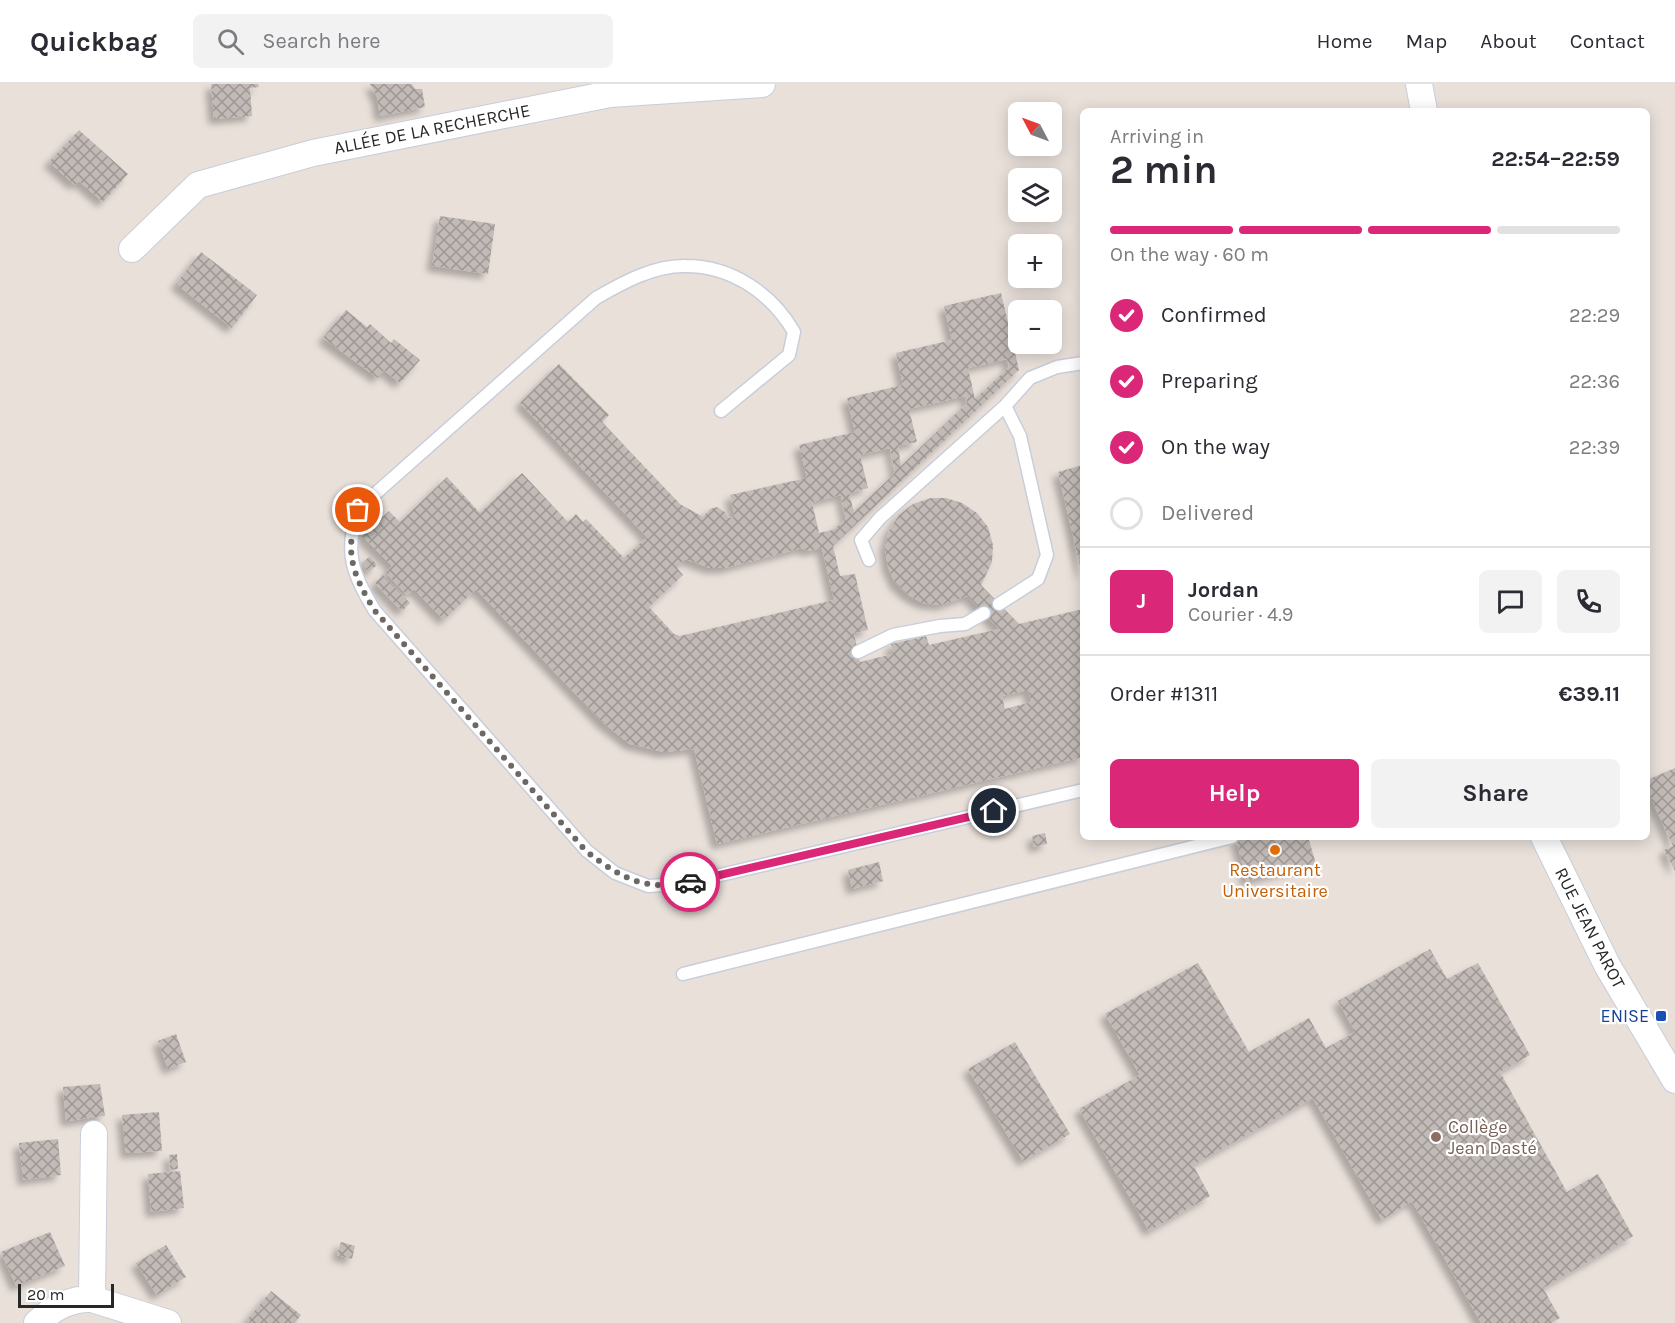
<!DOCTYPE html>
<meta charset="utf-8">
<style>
body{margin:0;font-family:Karla,sans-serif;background:#f2f2f3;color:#2b2b33;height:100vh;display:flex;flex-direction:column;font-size:22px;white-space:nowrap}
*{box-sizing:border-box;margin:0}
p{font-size:20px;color:#7c7c81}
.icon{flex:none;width:33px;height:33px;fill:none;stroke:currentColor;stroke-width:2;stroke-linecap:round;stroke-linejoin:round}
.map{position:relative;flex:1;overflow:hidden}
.side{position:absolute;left:1080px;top:24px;width:570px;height:732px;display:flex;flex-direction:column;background:#fff;border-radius:9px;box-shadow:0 3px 15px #0003}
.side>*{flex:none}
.needle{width:39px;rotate:311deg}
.buttons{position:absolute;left:1008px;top:18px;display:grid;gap:12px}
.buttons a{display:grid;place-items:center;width:54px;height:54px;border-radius:9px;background:#fff;box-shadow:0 3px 15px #0003;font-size:30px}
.scale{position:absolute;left:18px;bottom:15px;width:96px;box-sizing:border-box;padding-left:6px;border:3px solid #272727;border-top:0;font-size:16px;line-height:21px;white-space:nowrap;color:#272727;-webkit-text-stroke:4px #fff;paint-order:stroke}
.pin{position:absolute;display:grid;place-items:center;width:51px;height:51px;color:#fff;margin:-26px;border:3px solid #fff;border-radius:50%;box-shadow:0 2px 6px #0007}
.courier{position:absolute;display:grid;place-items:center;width:60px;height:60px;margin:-30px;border:4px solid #db2777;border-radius:50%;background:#fff;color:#222;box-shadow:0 2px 8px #0007}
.summary em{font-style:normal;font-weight:700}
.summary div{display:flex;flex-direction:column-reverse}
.summary{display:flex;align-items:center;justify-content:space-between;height:102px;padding:0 30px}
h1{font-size:39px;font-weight:700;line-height:45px}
.bar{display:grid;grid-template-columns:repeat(4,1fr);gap:9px 6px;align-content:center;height:72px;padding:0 30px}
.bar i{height:8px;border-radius:4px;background:#e1e1e2}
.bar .selected{background:#db2777}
.bar p{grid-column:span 4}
.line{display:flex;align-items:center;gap:15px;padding:0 30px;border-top:2px solid #e1e1e2}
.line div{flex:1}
.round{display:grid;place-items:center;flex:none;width:63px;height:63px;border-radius:9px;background:#f2f2f3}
ol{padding:0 30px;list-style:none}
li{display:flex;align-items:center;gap:18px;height:66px}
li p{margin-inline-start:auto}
li .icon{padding:6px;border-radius:50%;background:#db2777;color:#fff;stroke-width:4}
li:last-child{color:#7c7c81}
li i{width:33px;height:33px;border:3px solid #e1e1e2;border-radius:50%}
.primary-button{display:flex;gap:12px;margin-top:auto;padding:12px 30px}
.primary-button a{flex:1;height:69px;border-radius:9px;background:#db2777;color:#fff;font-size:24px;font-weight:700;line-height:69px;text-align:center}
.primary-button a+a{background:#f2f2f3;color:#2b2b33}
header{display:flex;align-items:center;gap:36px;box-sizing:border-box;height:84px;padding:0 30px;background:#fff;border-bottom:2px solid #e1e1e2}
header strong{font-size:28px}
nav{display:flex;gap:33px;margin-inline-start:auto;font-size:21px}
.search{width:420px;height:54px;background:#f2f2f3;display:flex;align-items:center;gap:15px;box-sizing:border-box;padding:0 21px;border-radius:9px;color:#7c7c81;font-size:22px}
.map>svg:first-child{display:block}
.building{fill:url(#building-cross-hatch);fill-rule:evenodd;filter:url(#shadow)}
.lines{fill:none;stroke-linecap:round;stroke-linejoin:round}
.lane-casing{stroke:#c8ced9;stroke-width:15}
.street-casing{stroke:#c8ced9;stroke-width:28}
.lane{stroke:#fff;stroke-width:12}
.street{stroke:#fff;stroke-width:26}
.done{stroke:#6b6866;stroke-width:6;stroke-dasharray:0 10.8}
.route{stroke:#db2777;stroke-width:8}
.food-dot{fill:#e8710a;stroke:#fff;stroke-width:2}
.transit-dot{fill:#1a4fb4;stroke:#fff;stroke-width:2}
.education-dot{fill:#8d6e63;stroke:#fff;stroke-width:2}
.labels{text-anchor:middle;stroke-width:4.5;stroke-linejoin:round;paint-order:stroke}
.street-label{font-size:18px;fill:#272727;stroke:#fff}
.food-label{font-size:18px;fill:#c56008;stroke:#fff}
.transit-label{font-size:18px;fill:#164399;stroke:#fff;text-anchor:end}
.education-label{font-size:18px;fill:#785e54;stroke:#fff;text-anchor:start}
</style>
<header>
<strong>Quickbag</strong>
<div class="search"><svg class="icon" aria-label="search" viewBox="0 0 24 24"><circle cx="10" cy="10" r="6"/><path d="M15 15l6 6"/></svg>Search here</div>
<nav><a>Home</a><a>Map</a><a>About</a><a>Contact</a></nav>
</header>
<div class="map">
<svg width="1675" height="1239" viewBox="0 0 1675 1239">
<defs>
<pattern id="building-cross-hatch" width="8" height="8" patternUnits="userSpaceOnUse" patternTransform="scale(1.5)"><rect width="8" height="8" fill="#c1bab6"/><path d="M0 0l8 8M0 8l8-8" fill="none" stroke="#9d9794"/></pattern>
<filter id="shadow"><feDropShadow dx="-5.5" dy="5.5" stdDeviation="3" flood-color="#0004"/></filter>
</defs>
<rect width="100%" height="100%" fill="#e9e0da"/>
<path class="building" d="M211,0H258L259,3L250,4L252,32L214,35Z
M370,0H412L415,5H422L425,23L380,32L377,13Z
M79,46L128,90L103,118L79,97L75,101L49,78Z
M440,132L495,140L488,190L432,182Z
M201,168L257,211L232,244L176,200Z
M1001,209L1019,286L833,462L840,492L855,490L868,546L854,549L860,578L893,570L891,560L926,552L929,561L999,545L968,512L941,521L923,519L908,511L895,499L888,483L885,464L889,447L899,431L913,420L931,414H946L962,419L977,429L988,443L993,461L992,478L981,501L1019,540L1083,525V673L717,760L694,665L664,668L630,660L602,638L476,505L444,536L414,505L407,511L386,489L392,482L362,452L389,427L400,438L447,393L480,429L522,389L568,438L576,430L583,438L586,435L624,474L647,453L520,319L559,280L609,331L602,338L680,420L703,433L710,425L717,423L725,428L729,434L735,433L730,411L807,394L799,361L855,348L847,314L903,301L896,269L952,256L944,222ZM1007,275L1009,283L975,315L968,284ZM966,312L967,319L901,382L898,362L917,358L909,325ZM890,364L895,389L854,428L849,409L868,404L860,371ZM841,411L846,435L833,446L819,449L812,418ZM802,464L807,467L822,464L834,516L680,552L674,550L649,523L683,491L677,484L685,475L710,484H725ZM1028,606L1031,618L1005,625L1002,612Z
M346,226L367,243L370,240L391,259L394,255L420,276L400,299L384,286L378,294L323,254Z
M1083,381V490H1082L1058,388Z
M370,472L377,481L369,488L361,480Z
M383,491L410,519L402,527L375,499Z
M1675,684V787L1664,766L1673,762L1647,706V696Z
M1045,749L1047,760L1034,763L1032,752Z
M1236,753H1308L1316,780L1246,797Z
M879,778L883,797L852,805L848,786Z
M1430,865L1447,895L1478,879L1530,971L1500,988L1567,1108L1598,1090L1633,1152L1543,1204L1560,1234L1551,1239H1481L1412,1117L1382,1136L1313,1014L1193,1081L1210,1112L1149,1147L1079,1025L1140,991L1105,930L1198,879L1249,968L1309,934L1326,964L1355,948L1338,917Z
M176,950L186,978L168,985L158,957Z
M1015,958L1070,1050L1023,1077L968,985Z
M100,1000L105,1032L66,1037L63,1003Z
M159,1028L162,1067L126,1069L122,1031Z
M58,1055L61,1091L23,1096L19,1059Z
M177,1070L178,1085L170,1086L169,1071Z
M180,1087L184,1124L151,1128L148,1090Z
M50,1148L65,1182L16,1202L1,1168Z
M341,1158L355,1162L352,1175L337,1171Z
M166,1161L186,1193L157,1211L136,1179Z
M271,1207L301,1231L295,1239H252L247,1236Z"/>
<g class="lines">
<g class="lane-casing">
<path id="lane" d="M721,327L789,271L794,248C772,210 732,182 686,182C654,181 622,199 596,214L358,425C344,468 352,490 375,527L587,767L615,789L648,802L682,800L1083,706
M869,476L861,456L880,434L1005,322L1030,294L1057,283L1083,279
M999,520L1038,495L1047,471L1020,352L1005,322
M858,568L893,551L940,542L965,540L984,529
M683,890L1232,753"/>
</g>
<g class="street-casing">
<path id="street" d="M1419,0L1424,27
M132,165L198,101L313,69L610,10L762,0
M1544,753L1607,881L1675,996
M92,1215L94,1050
M37,1239C53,1224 70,1214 92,1215L168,1239"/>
</g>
<use href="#lane" class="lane"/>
<use href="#street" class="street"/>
</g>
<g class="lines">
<path class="done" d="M358,426C344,468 352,490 375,527L586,767C621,794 645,808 690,798"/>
<path class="route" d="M690,798L994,727"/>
</g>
<circle class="food-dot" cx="1275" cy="766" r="6"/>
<rect class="transit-dot" x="1655" y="926" width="12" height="12" rx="3"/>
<circle class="education-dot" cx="1436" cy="1053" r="6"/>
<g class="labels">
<g class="street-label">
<text transform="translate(432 45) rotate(-11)" y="6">ALLÉE DE LA RECHERCHE</text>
<text transform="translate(1590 844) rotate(63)" y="6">RUE JEAN PAROT</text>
</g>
<g class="food-label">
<text x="1275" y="792">Restaurant<tspan x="1275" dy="21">Universitaire</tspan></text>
</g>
<g class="transit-label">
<text x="1649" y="938">ENISE</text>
</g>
<g class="education-label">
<text x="1448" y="1049">Collège<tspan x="1448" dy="21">Jean Dasté</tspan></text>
</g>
</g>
</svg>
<div class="buttons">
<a><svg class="needle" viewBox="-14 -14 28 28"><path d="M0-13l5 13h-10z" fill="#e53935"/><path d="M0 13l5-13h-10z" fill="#7c7c81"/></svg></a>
<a><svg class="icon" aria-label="layers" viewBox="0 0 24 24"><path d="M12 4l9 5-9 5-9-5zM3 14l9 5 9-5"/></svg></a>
<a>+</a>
<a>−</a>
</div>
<div class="scale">20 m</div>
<div class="pin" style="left:358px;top:426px;background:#ea580c"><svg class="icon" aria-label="bag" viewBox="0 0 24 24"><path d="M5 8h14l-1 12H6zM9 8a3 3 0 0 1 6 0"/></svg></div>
<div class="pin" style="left:994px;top:727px;background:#1f2937"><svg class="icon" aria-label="home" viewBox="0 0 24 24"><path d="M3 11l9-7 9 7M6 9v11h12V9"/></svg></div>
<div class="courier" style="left:690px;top:798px"><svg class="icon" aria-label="car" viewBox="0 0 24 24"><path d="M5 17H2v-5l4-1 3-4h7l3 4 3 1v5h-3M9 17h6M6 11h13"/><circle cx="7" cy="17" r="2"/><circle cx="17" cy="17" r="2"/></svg></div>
<section class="side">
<div class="summary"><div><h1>2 min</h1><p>Arriving in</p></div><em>22:54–22:59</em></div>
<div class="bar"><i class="selected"></i><i class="selected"></i><i class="selected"></i><i></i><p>On the way · 60 m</p></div>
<ol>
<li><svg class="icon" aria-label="check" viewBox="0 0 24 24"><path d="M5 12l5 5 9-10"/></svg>Confirmed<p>22:29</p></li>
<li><svg class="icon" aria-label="check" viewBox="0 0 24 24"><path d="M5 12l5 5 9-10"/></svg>Preparing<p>22:36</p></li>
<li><svg class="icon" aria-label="check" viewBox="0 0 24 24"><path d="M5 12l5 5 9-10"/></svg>On the way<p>22:39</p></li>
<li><i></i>Delivered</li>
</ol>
<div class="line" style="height:108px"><b class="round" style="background:#db2777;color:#fff">J</b><div><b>Jordan</b><p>Courier · 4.9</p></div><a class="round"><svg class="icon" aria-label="chat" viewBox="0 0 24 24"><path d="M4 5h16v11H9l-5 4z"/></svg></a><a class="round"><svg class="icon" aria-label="phone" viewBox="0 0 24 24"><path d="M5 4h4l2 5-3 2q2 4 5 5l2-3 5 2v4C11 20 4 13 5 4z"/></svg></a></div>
<div class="line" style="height:78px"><div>Order #1311</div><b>€39.11</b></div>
<div class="primary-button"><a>Help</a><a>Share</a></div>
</section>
</div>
